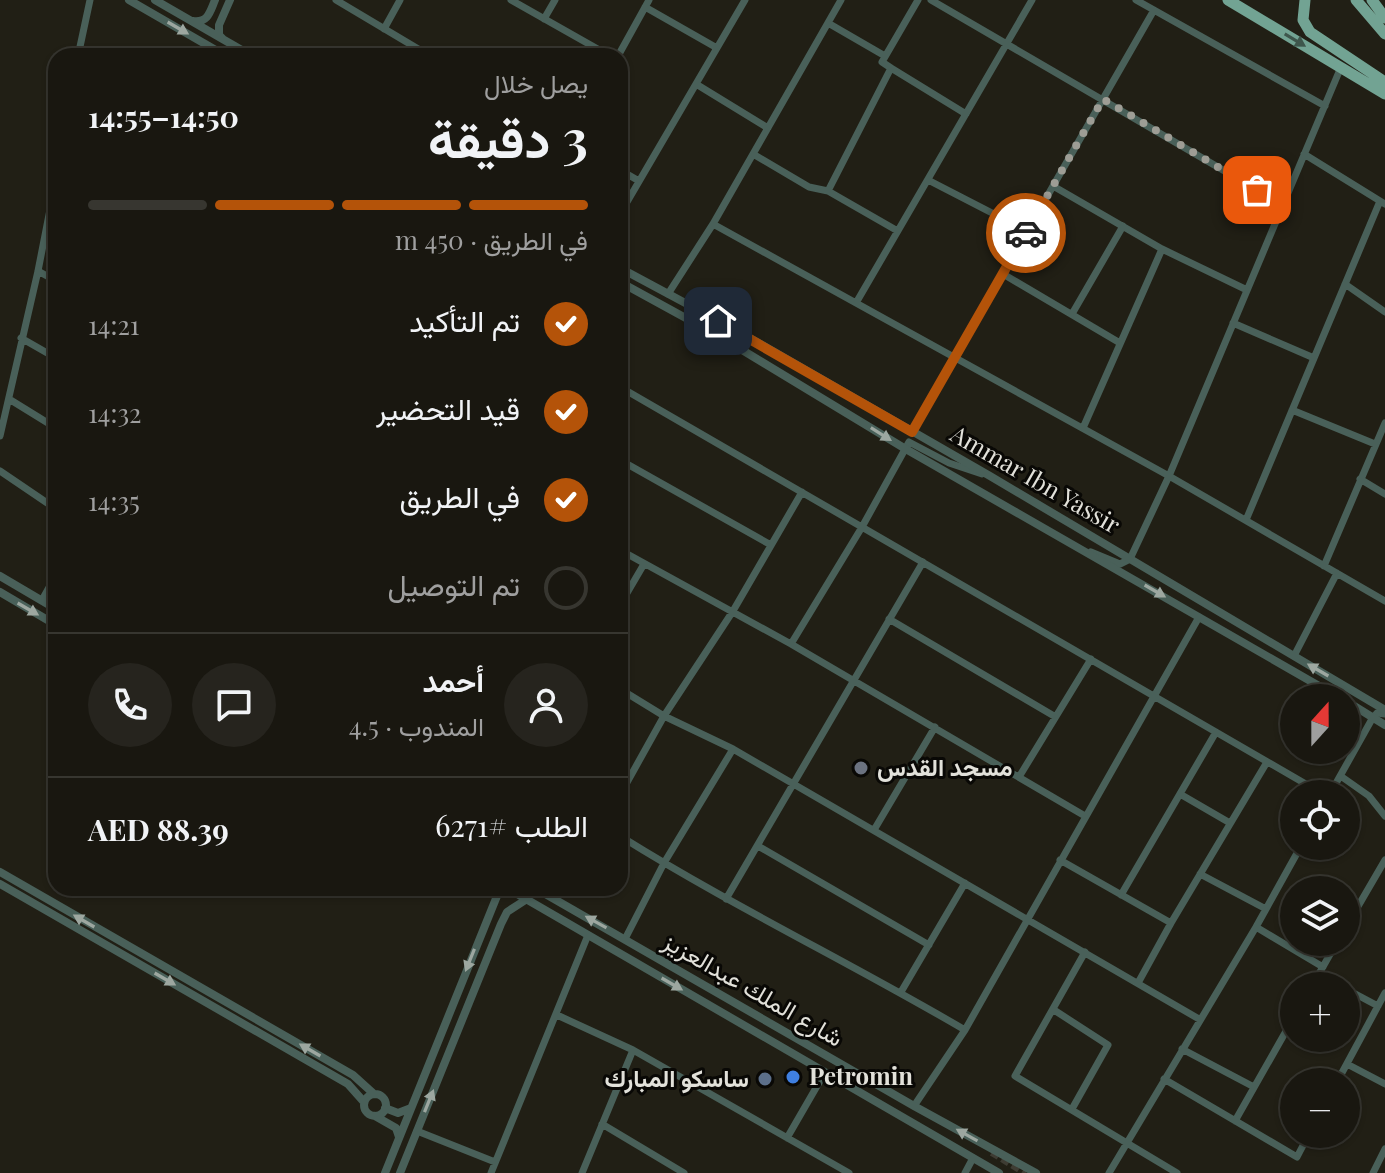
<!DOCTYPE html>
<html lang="ar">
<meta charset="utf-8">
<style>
body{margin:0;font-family:"Playfair Display",Vazirmatn,serif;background:#26241e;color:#f1f3f6;direction:rtl;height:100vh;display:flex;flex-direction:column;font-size:30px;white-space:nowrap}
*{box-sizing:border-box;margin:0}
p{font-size:26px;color:#9f9f9f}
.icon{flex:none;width:44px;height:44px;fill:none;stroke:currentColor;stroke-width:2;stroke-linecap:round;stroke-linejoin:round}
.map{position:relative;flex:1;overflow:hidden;direction:ltr}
.sheet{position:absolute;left:48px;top:48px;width:580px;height:848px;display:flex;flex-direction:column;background:#191710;border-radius:24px;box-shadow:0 2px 6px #0004,0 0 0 2px #373630;direction:rtl}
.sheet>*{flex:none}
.needle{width:52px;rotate:21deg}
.fabs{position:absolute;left:1280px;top:684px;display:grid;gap:16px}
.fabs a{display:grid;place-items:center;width:80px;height:80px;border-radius:50%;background:#191710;box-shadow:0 2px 6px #0004,0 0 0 2px #373630;font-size:40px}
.pin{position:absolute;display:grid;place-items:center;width:68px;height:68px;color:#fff;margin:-34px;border-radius:16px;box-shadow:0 4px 12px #0006}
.courier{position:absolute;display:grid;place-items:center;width:80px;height:80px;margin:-40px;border:6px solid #b45309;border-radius:50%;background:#fff;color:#222;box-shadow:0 2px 10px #0007}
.head em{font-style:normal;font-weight:700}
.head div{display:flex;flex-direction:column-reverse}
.head{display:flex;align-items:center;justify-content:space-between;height:136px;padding:0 40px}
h1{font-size:52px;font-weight:700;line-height:60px}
.bar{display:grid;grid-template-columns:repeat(4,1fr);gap:12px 8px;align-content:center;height:96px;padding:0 40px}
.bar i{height:10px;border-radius:6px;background:#373630}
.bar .active{background:#b45309}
.bar p{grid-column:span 4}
.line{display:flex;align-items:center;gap:20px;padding:0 40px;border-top:2px solid #373630}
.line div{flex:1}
.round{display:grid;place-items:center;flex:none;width:84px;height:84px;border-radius:42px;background:#26241e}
ol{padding:0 40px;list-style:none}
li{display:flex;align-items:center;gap:24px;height:88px}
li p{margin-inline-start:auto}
li .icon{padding:8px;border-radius:50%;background:#b45309;color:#fff;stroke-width:4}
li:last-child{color:#9f9f9f}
li i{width:44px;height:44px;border:4px solid #373630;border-radius:50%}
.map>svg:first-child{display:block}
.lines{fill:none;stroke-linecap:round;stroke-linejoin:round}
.tertiary-tunnel{stroke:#3e3c33;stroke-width:8;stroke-dasharray:8 4;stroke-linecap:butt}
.minor{stroke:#496059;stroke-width:7}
.tertiary{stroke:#496059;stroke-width:8}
.primary{stroke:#72a393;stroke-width:11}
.oneway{fill:#9da7a0}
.oneway2{fill:#3e564c}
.done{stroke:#9e9d95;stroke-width:8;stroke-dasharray:0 14.4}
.route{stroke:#b45309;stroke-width:10}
.worship-dot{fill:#6b7280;stroke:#090805;stroke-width:3}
.shop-dot{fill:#3f7fe0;stroke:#090805;stroke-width:3}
.service-dot{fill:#5c6f8a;stroke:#090805;stroke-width:3}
.labels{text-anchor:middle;stroke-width:6;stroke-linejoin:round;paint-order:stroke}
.street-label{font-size:24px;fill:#e2e1da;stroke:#090805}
.poi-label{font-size:24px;font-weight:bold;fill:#e2e1da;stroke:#090805;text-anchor:start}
</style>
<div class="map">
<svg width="1385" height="1173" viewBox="0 0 1385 1173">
<rect width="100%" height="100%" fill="#211f15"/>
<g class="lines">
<path class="tertiary-tunnel" d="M992,1152L1026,1173"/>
<path class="minor" d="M336,0L430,56
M511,0L610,56
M931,0L1283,205
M1136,0L1325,106
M645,7L717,48
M544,19L555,0
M828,23L885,56
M384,29L400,0
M78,56L90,0
M618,56L649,0
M891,68L882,62L918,0
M696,84L768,128
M753,154L809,187L828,191
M1304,154L1385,204
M620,170L639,181
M928,180L1027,231
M1053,186L1162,249L1247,290
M620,214L745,0
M713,224L1169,476L1385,601
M896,230L828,191L891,68L966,114
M38,271L56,281
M1003,274L1120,343
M1345,284L1385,312
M668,294L713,224L841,0
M856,303L1032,0
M1072,314L1123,226
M1233,323L1314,358
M21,338L56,358
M620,387L1323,794
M9,399L56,428
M620,403L627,391
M1292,410L1375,444
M1083,428L1162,249
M912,432L1154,10
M0,436L38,271L56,179
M620,460L771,545
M0,471L56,509
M1360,479L1385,494
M1246,520L1380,201
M620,550L791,644L1085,816
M1091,552L1120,564L1130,559L1169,476L1341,67
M1324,566L1385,423
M42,600L56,575
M620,605L644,564
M889,619L1054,716
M791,644L862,527L909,442L949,463L982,474
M1294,656L1337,573
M620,689L664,716L733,749L1199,1019
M1019,777L1091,659
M1342,777L1369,796L1385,816
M1180,794L1230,823
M1330,794L1372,719L1377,713L1385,714
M620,795L664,716L733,611L802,492
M874,830L935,727
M620,836C732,906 851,963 965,1030
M758,846L929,945
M1060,860L1171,923
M1200,874L1266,909
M1121,895L1216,732
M726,899L923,562
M1256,927L1323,967
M1346,927L1385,860
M625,939L664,863L733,749
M1085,952L1015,1076L1177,1173
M1319,974L1341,986
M1138,983L1171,923L1267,762
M1312,986L1337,942
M1346,989L1378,1006
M901,992L965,883
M1054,1010L1108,1045L1072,1109
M557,1015L633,1050L849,1173
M1182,1049L1254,1087
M1347,1064L1385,1084
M1164,1079L1297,1157L1309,1134
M1337,1082L1385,993
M914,1106L965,1030L1199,617
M1235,1121L1294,1017
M602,1124L684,1173
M417,1131L495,1162
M787,1138L824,1074
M491,1173L588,935
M582,1173L633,1050
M965,1173L973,1158
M1109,1173L1256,927L1301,846
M1373,1173L1385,1149"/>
<path class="tertiary" d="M129,0L226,56
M155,0L252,56
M193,21C208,23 210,12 215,0
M223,39L219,35V25L230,0
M620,268L743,334L990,476L1385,710
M620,282L724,339L904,448L1340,698
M0,576L56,609
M0,592L56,625
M1346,701L1385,725
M0,872L353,1075L374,1094
M0,884L348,1084L364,1102
M507,888L999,1173
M535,888L914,1106L1036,1173
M364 1105a11 11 0 1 1 22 0a11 11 0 1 1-22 0Z
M385,1108L398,1113L411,1108
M375,1116L396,1128L399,1137
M385,1173L497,896V888
M400,1173L501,924L507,912L527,899"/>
<path class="primary" d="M1228,0L1385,94
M1305,0L1303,20L1310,32L1385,82
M1356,0L1385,34
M1372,0L1385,18"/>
</g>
<defs><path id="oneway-solid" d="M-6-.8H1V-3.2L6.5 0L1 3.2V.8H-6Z" transform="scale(2)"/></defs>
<g class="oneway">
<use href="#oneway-solid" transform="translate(178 28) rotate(30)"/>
<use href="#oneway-solid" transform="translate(881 434) rotate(32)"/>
<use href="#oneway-solid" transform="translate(1155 591) rotate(30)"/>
<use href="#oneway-solid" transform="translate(28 609) rotate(30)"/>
<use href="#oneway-solid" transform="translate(1318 670) rotate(-150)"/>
<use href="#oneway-solid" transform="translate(84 921) rotate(-150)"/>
<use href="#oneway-solid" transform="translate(596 922) rotate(-151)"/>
<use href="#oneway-solid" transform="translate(470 960) rotate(112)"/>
<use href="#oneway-solid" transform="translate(165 979) rotate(30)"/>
<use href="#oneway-solid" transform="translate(672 984) rotate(30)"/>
<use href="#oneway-solid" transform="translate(310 1050) rotate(-150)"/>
<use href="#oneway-solid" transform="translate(429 1101) rotate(-68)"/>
<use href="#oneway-solid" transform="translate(967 1135) rotate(-151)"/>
</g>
<use class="oneway2" href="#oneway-solid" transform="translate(1295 40) rotate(31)"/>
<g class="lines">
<path class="done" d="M1026,233L1103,99L1257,190"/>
<path class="route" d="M718,321L912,432L1026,233"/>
</g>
<circle class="worship-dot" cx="861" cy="768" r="8"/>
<circle class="shop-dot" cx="793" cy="1077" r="8"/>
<circle class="service-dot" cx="765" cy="1079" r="8"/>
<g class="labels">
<g class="street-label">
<text transform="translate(1035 480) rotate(30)" y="8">Ammar Ibn Yassir</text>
<text transform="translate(753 990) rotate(30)" y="8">شارع الملك عبدالعزيز</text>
</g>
<g class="poi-label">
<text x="877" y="776">مسجد القدس</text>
<text x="809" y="1085">Petromin</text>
<text x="749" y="1087" text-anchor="end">ساسكو المبارك</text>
</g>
</g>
</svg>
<div class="fabs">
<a><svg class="needle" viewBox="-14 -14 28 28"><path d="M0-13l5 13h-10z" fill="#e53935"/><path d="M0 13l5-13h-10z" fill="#9f9f9f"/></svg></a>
<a><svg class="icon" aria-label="locate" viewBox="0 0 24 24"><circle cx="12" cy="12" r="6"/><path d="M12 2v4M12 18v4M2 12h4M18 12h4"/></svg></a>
<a><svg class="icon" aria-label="layers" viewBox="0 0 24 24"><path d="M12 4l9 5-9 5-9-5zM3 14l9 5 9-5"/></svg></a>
<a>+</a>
<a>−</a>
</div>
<div class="pin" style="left:1257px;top:190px;background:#ea580c"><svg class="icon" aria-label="bag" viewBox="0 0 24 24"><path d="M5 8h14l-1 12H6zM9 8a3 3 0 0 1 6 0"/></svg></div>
<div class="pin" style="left:718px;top:321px;background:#1f2937"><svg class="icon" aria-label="home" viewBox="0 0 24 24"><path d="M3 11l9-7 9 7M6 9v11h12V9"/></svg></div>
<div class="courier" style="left:1026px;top:233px"><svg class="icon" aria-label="car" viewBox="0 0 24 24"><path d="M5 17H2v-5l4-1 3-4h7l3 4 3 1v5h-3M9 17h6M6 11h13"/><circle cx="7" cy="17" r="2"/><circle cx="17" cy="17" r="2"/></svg></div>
<section class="sheet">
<div class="head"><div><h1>3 دقيقة</h1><p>يصل خلال</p></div><em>14:50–14:55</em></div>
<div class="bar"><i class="active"></i><i class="active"></i><i class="active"></i><i></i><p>في الطريق · 450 m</p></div>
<ol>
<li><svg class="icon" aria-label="check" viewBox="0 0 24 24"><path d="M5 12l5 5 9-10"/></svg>تم التأكيد<p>14:21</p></li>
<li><svg class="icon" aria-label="check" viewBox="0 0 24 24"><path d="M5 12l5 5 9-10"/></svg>قيد التحضير<p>14:32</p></li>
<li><svg class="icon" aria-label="check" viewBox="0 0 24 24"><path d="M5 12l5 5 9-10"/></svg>في الطريق<p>14:35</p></li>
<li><i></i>تم التوصيل</li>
</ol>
<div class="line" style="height:144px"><a class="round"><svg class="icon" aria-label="person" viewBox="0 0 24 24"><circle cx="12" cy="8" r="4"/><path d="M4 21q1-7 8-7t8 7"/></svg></a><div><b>أحمد</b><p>المندوب · 4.5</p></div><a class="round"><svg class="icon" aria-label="chat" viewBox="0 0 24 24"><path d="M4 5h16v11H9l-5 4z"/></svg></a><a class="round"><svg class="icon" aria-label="phone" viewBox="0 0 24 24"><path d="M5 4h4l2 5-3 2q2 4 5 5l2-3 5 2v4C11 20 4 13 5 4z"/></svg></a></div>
<div class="line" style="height:104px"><div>الطلب #6271</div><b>AED 88.39</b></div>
</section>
</div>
